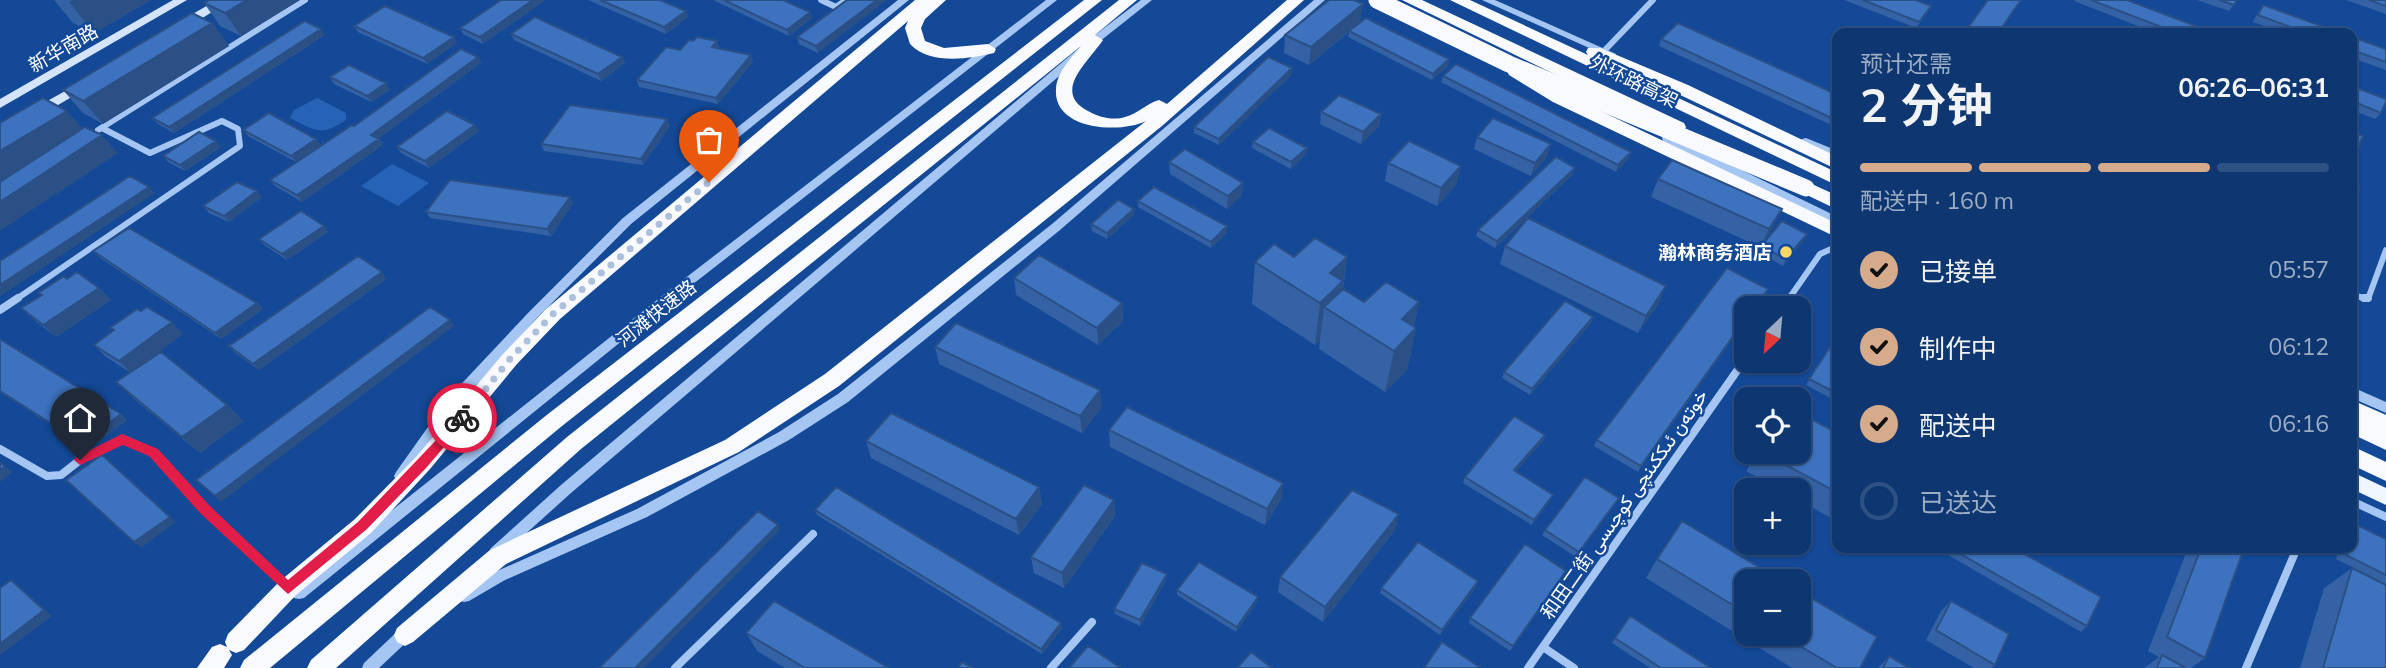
<!DOCTYPE html>
<html lang="zh">
<meta charset="utf-8">
<style>
body{margin:0;font-family:Mulish,Vazirmatn,"Noto Sans SC",sans-serif;background:#173f76;color:#f1f3f6;height:100vh;display:flex;flex-direction:column;font-size:26px;white-space:nowrap}
*{box-sizing:border-box;margin:0}
p{font-size:23px;color:#9bacc3}
.icon{flex:none;width:38px;height:38px;fill:none;stroke:currentColor;stroke-width:2;stroke-linecap:round;stroke-linejoin:round}
.map{position:relative;flex:1;overflow:hidden}
.side{position:absolute;left:1832px;top:28px;width:525px;height:525px;display:flex;flex-direction:column;background:#0e3771;border-radius:14px;box-shadow:0 2px 5px #0004,0 0 0 2px #2e5184}
.side>*{flex:none}
.needle{width:46px;rotate:206deg}
.fabs{position:absolute;left:1734px;top:296px;display:grid;gap:14px}
.fabs a{display:grid;place-items:center;width:77px;height:77px;border-radius:14px;background:#0e3771;box-shadow:0 2px 5px #0004,0 0 0 2px #2e5184;font-size:35px}
.pin{position:absolute;display:grid;place-items:center;width:60px;height:60px;color:#fff;margin:-72px -30px;border-radius:50% 50% 50% 0;rotate:-45deg;box-shadow:0 0 7px #0007}
.pin .icon{rotate:45deg}
.courier{position:absolute;display:grid;place-items:center;width:70px;height:70px;margin:-35px;border:5px solid #e11d48;border-radius:50%;background:#fff;color:#222;box-shadow:0 2px 9px #0007}
.overview em{font-style:normal;font-weight:700}
.overview div{display:flex;flex-direction:column-reverse}
.overview{display:flex;align-items:center;justify-content:space-between;height:119px;padding:0 28px}
h1{font-size:46px;font-weight:700;line-height:52px}
.bar{display:grid;grid-template-columns:repeat(4,1fr);gap:10px 7px;align-content:center;height:84px;padding:0 28px}
.bar i{height:9px;border-radius:5px;background:#2e5184}
.bar .selected{background:#d6ab8b}
.bar p{grid-column:span 4}
ol{padding:0 28px;list-style:none}
li{display:flex;align-items:center;gap:21px;height:77px}
li p{margin-inline-start:auto}
li .icon{padding:7px;border-radius:50%;background:#d6ab8b;color:#111;stroke-width:4}
li:last-child{color:#9bacc3}
li i{width:38px;height:38px;border:4px solid #2e5184;border-radius:50%}
.map>svg:first-child{display:block}
.green{fill:#2662b6}
.lines{fill:none;stroke-linecap:round;stroke-linejoin:round}
.minor-far1{stroke:#a5c5f3;stroke-width:6}
.minor{stroke:#a5c5f3;stroke-width:8}
.tertiary{fill:#a5c5f3;fill-rule:evenodd}
.secondary{fill:#d4e4fc;fill-rule:evenodd}
.primary{fill:#f0f6ff;fill-rule:evenodd}
.trunk{fill:#f8faff;fill-rule:evenodd}
.trunk-bridge{stroke:#f8faff;stroke-width:17}
.wall{fill:#3462a4}
.shaded-wall{fill:#2b5086}
.building{fill:#3d72bf;stroke:#2b5086;stroke-width:2}
.route{fill:#e11d48}
.done{stroke:#acbfdb;stroke-width:7;stroke-dasharray:0 12.6}
.poi-dot{fill:#ffd866;stroke:#134997;stroke-width:2.5}
.labels{text-anchor:middle;stroke-width:5;stroke-linejoin:round;paint-order:stroke}
.street-label{font-size:19px;fill:#fff;stroke:#134997}
.poi-label{font-size:19px;font-weight:bold;fill:#fff;stroke:#134997;text-anchor:end}
</style>
<div class="map">
<svg width="2386" height="668" viewBox="0 0 2386 668">
<rect width="100%" height="100%" fill="#134997"/>
<path class="green" d="M317,98L346,113V120C321,137 316,131 290,118L294,110Z
M392,164L429,183L398,206L361,186Z"/>
<g class="lines">
<path class="minor-far1" d="M821,0L836,7L846,0
M1604,51L1653,0
M98,130L305,0
M2352,295L2368,299L2386,250
M15,300L240,146L238,129L222,121L150,153L102,128
M1788,300L1820,254L1838,246"/>
<path class="minor" d="M2364,298H2368
M1782,308L1789,298
M0,310L18,298
M0,449L47,476L61,475L80,460L123,439L154,453L206,510L287,587
M2352,501L2386,517
M1543,647L1574,668
M675,668L813,534
M1051,668L1092,622
M1528,668L1746,358
M2246,668L2297,548"/>
<path class="tertiary" d="M898,0H909L631,224L536,319L460,404L406,480L401,482L396,480L394,476L396,472L450,396L528,313L623,218Z
M1046,0H1057L670,302L304,598L299,599L294,598L292,593L294,588L662,296Z
M1141,0H1152L1099,42L571,493L501,556L496,558L491,556L489,552L491,548L561,485L1091,38Z
M1314,0H1325L1060,230L848,402L789,440L647,517L505,580L469,601L464,602L459,601L457,596L459,591L495,572L637,509L779,432L838,394L1052,224Z
M1482,0H1495L1616,54L1615,56H1607Z
M1667,134L1838,217V226L1663,141L1662,138L1663,135Z
M1806,138L1838,151V160L1802,145L1801,142L1802,139Z
M2352,387L2386,402V413L2352,398Z
M407,625L412,627L414,632L412,637L379,668H362L364,663L402,627Z"/>
<path class="secondary" d="M173,0H187L0,108V99Z
M217,0H231L185,29H177V23Z
M83,81L89,85L87,88L41,115H33L31,112L33,109Z"/>
<path class="primary" d="M2352,472L2386,488V505L2352,489Z"/>
<path class="trunk" d="M915,0H946L925,19L921,28L925,41L944,48L988,44L996,49L994,53C969,59 929,65 910,44L905,28L908,21L560,319L517,364L430,469L371,533L296,595L244,650L236,653L229,650L232,655L224,668H197L212,647L220,644L227,647L225,642L228,634L280,581L355,519L416,457L503,354L546,309Z
M1084,0H1102L562,426L270,668H240L244,660L548,414Z
M1119,0H1137L1095,35L1103,40C1089,61 1051,92 1088,111C1098,117 1113,121 1125,117C1138,114 1147,103 1159,100L1167,104L1287,0H1304L1162,126L839,386L739,452L506,564L413,642L405,646L397,642L394,635L397,628L490,550L725,440L825,374L1146,121C1120,134 1053,130 1056,89C1057,72 1071,58 1081,46L581,449L336,668H307L311,660L567,437Z
M1402,0H1422L1684,123L1686,127L1684,131H1672Z
M1450,0H1470L1588,55L1586,52L1588,48H1600L1688,85L1838,157V170L1676,93L1591,57L1838,173V186Z
M1515,66L1565,94L1838,224V238L1553,102L1509,75L1507,71Z
M1790,174L1838,196V210L1784,184L1781,180L1784,176Z
M2352,400L2386,415V450L2352,434Z
M2352,446L2386,462V481L2352,465Z"/>
<path class="trunk-bridge" d="M1377,0L1509,64L1806,188"/>
</g>
<path class="wall" d="M54,0H151L94,33L73,23Z
M300,0L241,36L220,26L204,3Z
M501,0H545L483,44L463,34L460,28Z
M588,0H660L688,17L666,34Z
M713,0H783L810,12L812,18L789,36Z
M847,0L818,53L799,44L797,37Z
M1844,0H1916L1928,12L1916,28Z
M2075,0H2127L2214,33H2156L2074,1Z
M2197,0H2237L2229,11Z
M2346,0H2386V14Z
M2263,5L2341,33H2285L2253,22L2258,12Z
M1360,22L1449,59L1448,66L1432,80L1348,37L1349,32L1309,65L1284,53L1285,35Z
M212,23L229,46L103,124L83,113L63,90Z
M354,26L454,37L457,43L427,64L358,32Z
M511,34L622,57L625,63L601,81L514,40Z
M325,35L174,133L158,124L152,118Z
M2352,37L2386,49V70L2352,58Z
M1661,39L1838,95V128L1659,46Z
M719,47L718,49L751,55L753,62L718,104L639,87L637,80Z
M478,57L481,63L379,138L383,145L302,202L275,186L270,180L354,126Z
M1292,68V74L1219,145L1194,133V127Z
M1443,76L1629,158L1616,172L1441,82Z
M330,77L390,90L371,102L334,84Z
M2352,86L2381,113L2375,119L2352,110Z
M1321,112L1381,114L1379,126L1361,144L1320,124Z
M667,119L670,126L643,165L544,151L541,144Z
M243,130L316,139L321,145L296,162L248,136Z
M479,131L429,168L401,153L397,147Z
M2352,132L2358,148L2353,155L2352,154Z
M1477,137L1551,144L1547,157L1531,176L1474,149Z
M1253,142L1306,154L1291,169L1252,148Z
M221,147L185,171L168,162L163,156Z
M1169,162L1242,195L1227,209L1170,174Z
M1388,163L1457,184L1437,206L1385,181Z
M1573,174L1495,248L1476,236L1478,230Z
M1658,179L1782,209L1773,227L1760,247L1651,197Z
M262,197L229,222L209,213L203,206Z
M1138,201L1227,226V233L1211,248L1138,207Z
M573,203L551,236L430,218L426,212Z
M1134,215L1107,239L1092,231L1091,224Z
M324,226L328,232L287,260L264,245L259,239Z
M1807,234L1804,240L1783,266L1758,252L1761,246Z
M1505,246L1659,303L1638,333L1500,264Z
M93,251L257,303L263,309L221,339L99,257Z
M1294,257H1347L1343,290L1364,302H1419L1414,327L1416,328L1407,370L1385,392L1319,349L1320,340L1315,345L1252,304L1255,262Z
M1727,268L1768,289L1755,308H1746V320L1638,472L1594,446L1597,440Z
M382,272L386,279L259,370L234,352L229,346Z
M1014,278L1122,303L1123,321L1098,345L1016,295Z
M67,279L99,288L111,300L56,337L34,320L21,308Z
M1593,317L1591,323L1530,395L1502,378L1504,372Z
M110,328L183,334L131,372L227,405L243,421L200,453L134,399L116,382L131,373L106,357L94,345L114,331Z
M1838,335V402L1806,385Z
M0,339L121,414L127,420L89,449L0,392Z
M935,347L1102,407L1082,433L939,364Z
M1109,430L1282,499L1265,525L1110,447Z
M1838,433V522L1799,500V490H1781L1746,471L1758,452H1799Z
M1545,435L1543,441L1516,471L1551,500L1532,525L1463,483L1465,477Z
M866,441L1039,487L1042,504L1019,535L871,458Z
M1619,498L1616,503L1576,557L1542,535L1545,530Z
M1114,500L1115,516L1064,588L1034,573L1031,557Z
M815,510L1062,628L1042,654L817,515Z
M2353,523L2386,539V584L2336,559L2340,548H2352V524Z
M1395,530L1323,622L1278,592L1280,577Z
M1936,548H2014L2087,626L2081,632Z
M2188,548H2244L2205,658L2191,668H2144L2159,657L2148,651Z
M1657,559L1746,581V634H1799L1860,668H1792L1646,578Z
M2352,568L2386,668H2300L2324,588Z
M1566,571L1564,576L1510,651L1469,623L1470,618Z
M1167,574V579L1140,626L1115,614L1114,609Z
M1476,587L1440,635L1380,593L1381,588Z
M1177,590L1257,602L1236,632L1177,595Z
M1951,601L1995,665L1992,668H1974L1926,640L1941,611Z
M746,633L889,668H785L757,651Z
M1615,638L1711,668H1650L1612,643Z
M1889,656L1909,668H1878Z"/>
<path class="shaded-wall" d="M72,0H151L94,33L69,2Z
M247,0H300L241,36L225,13Z
M533,0H545L483,44L480,37Z
M877,0H887L818,53L816,46Z
M1363,4L1360,22L1309,65L1311,47Z
M686,11L688,17L666,34L664,27Z
M810,12L812,18L789,36L787,30Z
M212,23L229,46L103,124L83,101Z
M321,29L325,35L174,133L169,127Z
M454,37L457,43L427,64L423,58Z
M717,41L719,47L714,53L712,47Z
M751,55L753,62L718,104L716,98Z
M478,57L481,63L375,141L371,135Z
M622,57L625,63L601,81L598,74Z
M1449,59L1448,66L1432,80L1433,74Z
M1292,68V74L1219,145V139Z
M386,83L390,90L371,102L367,96Z
M67,111L87,134L0,188V151Z
M1381,114L1379,126L1361,144L1363,132Z
M667,119L670,126L643,165L641,159Z
M475,125L479,131L429,168L425,161Z
M102,135L118,153L0,231V202Z
M316,139L321,145L296,162L291,156Z
M379,139L383,145L302,202L297,195Z
M216,141L221,147L185,171L180,165Z
M1551,144L1547,157L1531,176L1535,163Z
M1307,148L1306,154L1291,169V162Z
M1631,152L1629,158L1616,172L1618,165Z
M1461,166L1457,184L1437,206L1441,188Z
M1575,168L1573,174L1495,248L1497,241Z
M1243,183L1242,195L1227,209L1228,196Z
M149,187L155,193L0,296V285Z
M257,191L262,197L229,222L224,216Z
M570,197L573,203L551,236L547,229Z
M1134,209V215L1107,239V233Z
M1782,209L1773,227L1760,247L1769,229Z
M324,226L328,232L287,260L282,254Z
M1227,226V233L1211,248V242Z
M1807,234L1804,240L1783,266L1786,259Z
M1347,257L1341,300L1324,307L1320,340L1315,345L1320,303L1330,273Z
M382,272L386,279L259,370L253,364Z
M1666,286L1659,303L1638,333L1646,316Z
M99,288L111,300L56,337L43,325Z
M1419,302L1413,331L1416,328L1407,370L1385,392L1394,351L1402,319Z
M257,303L263,309L221,339L215,333Z
M1122,303L1123,321L1098,345L1097,328Z
M1593,317L1591,323L1530,395L1532,389Z
M1746,318V320L1638,472L1641,466Z
M450,320L454,326L221,502L215,496Z
M172,322L183,334L131,373L119,361Z
M1100,390L1102,407L1082,433L1080,416Z
M227,405L243,421L200,453L182,437Z
M121,414L127,420L89,449L82,443Z
M1545,435L1543,441L1512,476L1514,470Z
M102,455L176,522L141,548L134,542Z
M5,466L13,472L0,482V471Z
M1283,483L1282,499L1265,525L1267,509Z
M1039,487L1042,504L1019,535L1016,519Z
M1553,495L1551,500L1532,525L1534,520Z
M1619,498L1616,503L1576,557L1579,552Z
M1114,500L1115,516L1064,588L1062,573Z
M1399,514L1395,530L1323,622L1325,607Z
M778,525L780,530L644,668H635Z
M1566,571L1564,576L1510,651L1513,646Z
M1167,574V579L1140,626V620Z
M11,580L19,586L52,616L0,655V644Z
M1478,581L1476,587L1440,635L1442,630Z
M1258,597L1257,602L1236,632L1237,627Z
M1061,623L1062,628L1042,654L1041,649Z"/>
<path class="building" d="M209,0H247L225,13L204,3Z
M501,0H533L480,37L460,28Z
M600,0H660L686,11L664,27Z
M724,0H783L810,12L787,30Z
M847,0H877L816,46L797,37Z
M1329,0H1354L1363,4L1311,47L1285,35Z
M1863,0H1916L1931,6L1919,22Z
M1988,0H2021L1998,33H1964Z
M2091,0H2127L2214,33H2177Z
M2219,0H2237L2234,5Z
M2369,0H2386V6Z
M2263,5L2341,33H2307L2258,15Z
M385,6L454,37L423,58L354,26Z
M192,13L212,23L83,101L63,90Z
M535,17L622,57L598,74L511,34Z
M1366,18L1449,59L1433,74L1349,31Z
M305,21L321,29L169,127L152,118Z
M1678,23L1838,95V121L1661,39Z
M697,37L717,41L712,47L751,55L716,98L637,80L666,47L680,50L689,40L693,41Z
M2352,37L2386,49V62L2352,50Z
M461,49L478,57L371,135L379,139L297,195L270,180L352,125L354,126Z
M1268,57L1292,68L1219,139L1194,127Z
M1456,64L1631,152L1618,165L1443,76Z
M349,65L386,83L367,96L330,77Z
M2352,86L2386,99V102L2381,113L2352,101Z
M1339,95L1381,114L1363,132L1321,112Z
M43,98L67,111L0,151V123Z
M570,105L667,119L641,159L541,144Z
M447,111L475,125L425,161L397,147Z
M269,113L316,139L291,156L243,130Z
M1493,118L1551,144L1535,163L1477,137Z
M85,127L102,135L0,202V182Z
M1269,128L1307,148L1291,162L1253,142Z
M199,132L216,141L180,165L163,156Z
M2352,132L2363,136L2358,148L2352,146Z
M1409,141L1461,166L1441,188L1388,163Z
M1185,149L1243,183L1228,196L1169,162Z
M1556,157L1575,168L1497,241L1478,230Z
M1672,160L1782,209L1769,229L1658,179Z
M130,176L149,187L0,285V261Z
M450,180L570,197L547,229L426,212Z
M237,182L257,191L224,216L203,206Z
M1154,187L1227,226L1211,242L1138,201Z
M2352,188L2359,190L2353,206H2352Z
M1118,200L1134,209L1107,233L1091,224Z
M301,211L324,226L282,254L259,239Z
M1528,218L1666,286L1646,316L1505,246Z
M1782,221L1807,234L1786,259L1761,246Z
M129,228L257,303L215,333L93,251Z
M1315,238L1347,257L1330,273L1343,281L1320,303L1255,262L1274,244L1294,257Z
M1039,255L1122,303L1097,328L1014,278Z
M358,256L382,272L253,364L229,346Z
M1727,268L1768,289L1754,308H1746V318L1641,466L1597,440Z
M77,272L99,288L43,325L21,308L42,295L38,293L64,276L67,279Z
M1386,282L1419,302L1402,319L1416,328L1394,351L1324,307L1343,289L1364,302Z
M1565,301L1593,317L1532,389L1504,372Z
M147,307L172,322L119,361L94,345L114,330L110,328L137,309L141,311Z
M430,307L450,320L215,496L196,480Z
M956,323L1100,390L1080,416L935,347Z
M1838,335V394L1809,379Z
M0,339L121,414L82,443L0,391Z
M161,352L227,405L182,437L116,382Z
M1127,407L1283,483L1267,509L1109,430Z
M891,413L1039,487L1016,519L866,441Z
M1799,413L1838,433V493L1762,452H1799Z
M1514,416L1545,435L1514,470L1553,495L1534,520L1465,477Z
M102,455L170,517L134,542L66,480Z
M0,463L5,466L0,471Z
M1585,477L1619,498L1579,552L1545,530Z
M1084,485L1114,500L1062,573L1031,557Z
M836,487L1061,623L1041,649L815,510Z
M1352,490L1399,514L1325,607L1280,577Z
M758,511L778,525L635,668H599Z
M1682,521L1782,581H1746V613L1657,559Z
M2353,523L2386,539V575L2344,554L2345,548H2352V527Z
M1418,542L1478,581L1442,630L1381,588Z
M1525,544L1566,571L1513,646L1470,618Z
M1950,548H2014L2101,597L2087,626Z
M2201,548H2244L2205,658L2167,637Z
M1199,562L1258,597L1237,627L1177,590Z
M1142,563L1167,574L1140,620L1114,609Z
M2352,568L2386,585V668H2323Z
M11,580L44,610L0,644V588Z
M1799,591L1877,637L1860,668H1837L1780,634H1799Z
M774,601L889,668H805L746,633Z
M1951,601L2009,634L1995,665L1936,630Z
M1630,616L1711,668H1661L1615,638Z
M1442,642L1481,668H1424Z
M1088,646L1121,668H1069Z
M1251,652L1272,668H1237Z
M2162,655L2186,668H2157Z
M1889,656L1909,668H1883Z
M962,662L973,668H958Z"/>
<path class="route" d="M462,413L468,418L466,421L427,467L367,529L288,594L201,514L149,456L123,445L80,465L74,460L76,457L122,434L158,449L210,506L288,580L358,522Z"/>
<g class="lines">
<path class="done" d="M462,418L510,359L553,314L709,182"/>
</g>
<circle class="poi-dot" cx="1786" cy="252" r="7"/>
<g class="labels">
<g class="street-label">
<text transform="translate(63 48) rotate(-30)" y="7">新华南路</text>
<text transform="translate(1634 81) rotate(26)" y="7">外环路高架</text>
<text transform="translate(656 313) rotate(-38)" y="7">河滩快速路</text>
<text transform="translate(1624 504) rotate(-55)" y="7">和田二街 خوتەن ئىككىنچى كوچىسى</text>
</g>
<g class="poi-label">
<text x="1772" y="259">瀚林商务酒店</text>
</g>
</g>
</svg>
<div class="fabs">
<a><svg class="needle" viewBox="-14 -14 28 28"><path d="M0-13l5 13h-10z" fill="#e53935"/><path d="M0 13l5-13h-10z" fill="#9bacc3"/></svg></a>
<a><svg class="icon" aria-label="locate" viewBox="0 0 24 24"><circle cx="12" cy="12" r="6"/><path d="M12 2v4M12 18v4M2 12h4M18 12h4"/></svg></a>
<a>+</a>
<a>−</a>
</div>
<div class="pin" style="left:709px;top:182px;background:#ea580c"><svg class="icon" aria-label="bag" viewBox="0 0 24 24"><path d="M5 8h14l-1 12H6zM9 8a3 3 0 0 1 6 0"/></svg></div>
<div class="pin" style="left:80px;top:460px;background:#1f2937"><svg class="icon" aria-label="home" viewBox="0 0 24 24"><path d="M3 11l9-7 9 7M6 9v11h12V9"/></svg></div>
<div class="courier" style="left:462px;top:418px"><svg class="icon" aria-label="bike" viewBox="0 0 24 24"><circle cx="6" cy="16" r="4"/><circle cx="18" cy="16" r="4"/><path d="M6 16l4-8h5l3 8M10 8l3 8H6M13 5h3"/></svg></div>
<section class="side">
<div class="overview"><div><h1>2 分钟</h1><p>预计还需</p></div><em>06:26–06:31</em></div>
<div class="bar"><i class="selected"></i><i class="selected"></i><i class="selected"></i><i></i><p>配送中 · 160 m</p></div>
<ol>
<li><svg class="icon" aria-label="check" viewBox="0 0 24 24"><path d="M5 12l5 5 9-10"/></svg>已接单<p>05:57</p></li>
<li><svg class="icon" aria-label="check" viewBox="0 0 24 24"><path d="M5 12l5 5 9-10"/></svg>制作中<p>06:12</p></li>
<li><svg class="icon" aria-label="check" viewBox="0 0 24 24"><path d="M5 12l5 5 9-10"/></svg>配送中<p>06:16</p></li>
<li><i></i>已送达</li>
</ol>
</section>
</div>
